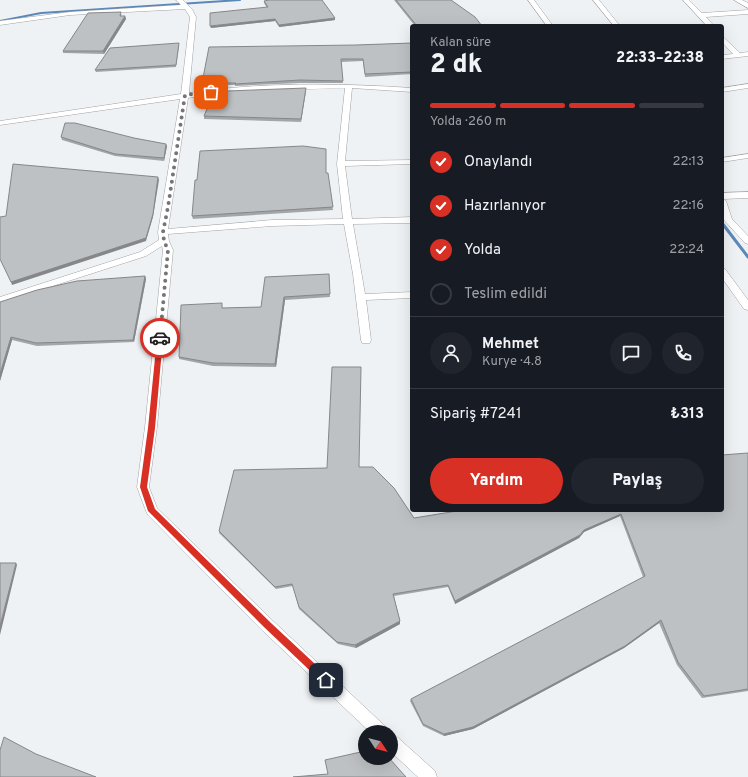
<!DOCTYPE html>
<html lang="tr">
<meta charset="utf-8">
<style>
body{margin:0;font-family:Overpass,sans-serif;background:#20242c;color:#f1f3f6;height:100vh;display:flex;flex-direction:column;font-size:15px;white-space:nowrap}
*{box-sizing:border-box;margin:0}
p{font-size:13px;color:#9ea1a6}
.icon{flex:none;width:22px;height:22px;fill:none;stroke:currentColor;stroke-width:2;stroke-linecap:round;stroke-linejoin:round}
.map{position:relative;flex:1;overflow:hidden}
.side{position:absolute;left:410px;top:24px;width:314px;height:488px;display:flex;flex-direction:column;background:#171b24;border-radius:4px;box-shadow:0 4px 16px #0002}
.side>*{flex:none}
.needle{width:26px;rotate:126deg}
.fabs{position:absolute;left:358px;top:725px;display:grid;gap:8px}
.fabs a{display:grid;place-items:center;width:40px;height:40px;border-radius:50%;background:#171b24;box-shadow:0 4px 16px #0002;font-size:20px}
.pin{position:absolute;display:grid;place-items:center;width:34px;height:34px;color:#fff;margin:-17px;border-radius:8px;box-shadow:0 2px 6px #0006}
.courier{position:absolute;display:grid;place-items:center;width:40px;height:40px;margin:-20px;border:3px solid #d93025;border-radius:50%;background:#fff;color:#222;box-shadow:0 1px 5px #0007}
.head em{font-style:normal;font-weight:800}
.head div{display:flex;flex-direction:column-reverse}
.head{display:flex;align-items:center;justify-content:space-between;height:68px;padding:0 20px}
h1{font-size:26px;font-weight:800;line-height:30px}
.bar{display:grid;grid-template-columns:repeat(4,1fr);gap:6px 4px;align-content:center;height:48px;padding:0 20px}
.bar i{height:5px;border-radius:3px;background:#363941}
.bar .active{background:#d93025}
.bar p{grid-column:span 4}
.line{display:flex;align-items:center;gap:10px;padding:0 20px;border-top:1px solid #363941}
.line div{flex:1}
.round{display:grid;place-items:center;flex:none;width:42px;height:42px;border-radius:21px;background:#20242c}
ol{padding:0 20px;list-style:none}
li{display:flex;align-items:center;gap:12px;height:44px}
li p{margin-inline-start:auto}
li .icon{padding:4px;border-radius:50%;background:#d93025;color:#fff;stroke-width:4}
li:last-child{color:#9ea1a6}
li i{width:22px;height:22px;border:2px solid #363941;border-radius:50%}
.action{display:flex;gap:8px;margin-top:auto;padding:8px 20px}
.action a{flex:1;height:46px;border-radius:24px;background:#d93025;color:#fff;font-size:16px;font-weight:800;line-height:46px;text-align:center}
.action a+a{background:#20242c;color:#f1f3f6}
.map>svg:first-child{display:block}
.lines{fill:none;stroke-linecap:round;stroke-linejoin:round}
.stream-far1{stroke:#5c88b8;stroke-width:2}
.stream{stroke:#5c88b8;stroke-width:3}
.minor-casing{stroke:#a0a2a5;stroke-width:1}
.minor{fill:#fff;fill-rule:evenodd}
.wall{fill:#a3a6a9}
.shaded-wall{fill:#858789}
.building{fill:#bec1c4;stroke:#858789}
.route{fill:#d93025}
.done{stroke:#747578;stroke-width:4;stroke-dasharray:0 7.2}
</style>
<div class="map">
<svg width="748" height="777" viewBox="0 0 748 777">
<rect width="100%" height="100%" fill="#eff2f5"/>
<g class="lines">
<path class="stream-far1" d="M0,21L41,13L240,0"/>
<path class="stream" d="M722,223L748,257"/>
<g class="minor-casing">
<path id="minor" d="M176,0H183L192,9L196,17L189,93C262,82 338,83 412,88V92L352,88L345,161L412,160V164L345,166L352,219L412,217V223L353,224L365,294L412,292V298L366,300L371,340L370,343H362L361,340L353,274L344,224L272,226L168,234L169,241L173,250L157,427L149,487L157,508L273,621L386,727L389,732H370L263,631L148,515L146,511L137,487L145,427L163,250L162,246L146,256L0,303V297L140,252L159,240L158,232L180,99L0,125V121L181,94L190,17L185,9L70,15L0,25V21L70,12L181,5ZM345,88L337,164L343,219L272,220L168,229L188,98L224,92Z
M528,0H534L553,26H547Z
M593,0H599L620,26H614Z
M683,0H689L702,13L748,10V14L706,17L714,26H707Z
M734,0H742L748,3V8Z
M722,36L740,53L748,52V56L722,59V55L733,54L722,42Z
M748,84V88L722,92V88Z
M748,154V158L722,162V158Z
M748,192V198L723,199L726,201L732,219L748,236V244L745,243L724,220L722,215V193Z
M722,268L725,269L748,300V310L744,309L722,278Z
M391,733L396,736L435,771L437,777H418L391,752Z"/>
</g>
<use href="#minor" class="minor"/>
</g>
<path class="wall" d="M394,0H451L482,26H415Z
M264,1L335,20L279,27L275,21L211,28L267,8L264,3Z
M122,14L121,16H125L126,19L104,54L63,53V51Z
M412,43V74L365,77L363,61L341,62L343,83H300L235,86V85H203L202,83L356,45Z
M179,46L176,67L96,72L95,70Z
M306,88L301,122L204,119V116Z
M61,137L167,146L164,161L115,156L62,140Z
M326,173L333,210L193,219L192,216Z
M329,274L330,297L285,300L276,367L213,366L179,359V357L222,308L261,307Z
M145,276L146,279L134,342L37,346L12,340L0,381V302Z
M748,453V691L702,698L677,665L659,623L624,648L473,729L444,736L423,726L410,701L411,699L643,577L620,516L584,532L579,538L455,604L448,587L394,596L400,621V624L356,648L338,644L299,609L293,586L276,589L219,533V531L360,467L414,518L722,510Z"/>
<path class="shaded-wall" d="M125,16L126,19L104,54L103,51Z
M335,18V20L279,27V25Z
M275,19V21L211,28L210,26Z
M306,88V91L301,122V119Z
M166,144L167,146L164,161V158Z
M158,177L159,180L153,217L146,241L12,285L11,282Z
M145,276L146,279L134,342L133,340Z
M284,297L285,300L276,367L275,364Z
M11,337L12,340L0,381V374Z
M621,514L620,516L584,532L579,538L455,604V601L584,530Z
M16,563L17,565L0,635V626Z
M661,620L659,623L624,648L473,729L444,736V734Z
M400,621V624L356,648L355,645Z"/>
<path class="building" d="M269,0H322L335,18L279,25L275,19L210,26V13L268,7L264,1Z
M396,0H451L475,17L482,26H417Z
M121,12L120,16H125L103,51H63L88,13Z
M179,43L176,65L95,70L110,48Z
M412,43V72L365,74L363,59H341L343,81L300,80L235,84L236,83H202L209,47L356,45Z
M306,88L301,119L204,116L207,109L227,91Z
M65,123H75L134,138L166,144L164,158L115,154L61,137Z
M303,146L326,149V173H328L333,207L192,216L195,180H197L200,151Z
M13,164L158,177L153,214L146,238L11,282L0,259V217L6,216Z
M329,274L330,294L284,297L275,364L213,363L179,357L181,305L222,303V308L261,307L265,277Z
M145,276L133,340L36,343L11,337L0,374V302L37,290L77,281Z
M332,367H361L359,467H373L394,488L414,518L463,510H722V455L748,453V689L704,696L678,662L661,620L625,646L473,727L444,734L423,724L411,699L645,576L621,514L584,530L580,535L455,601L448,585L393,594L400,621L355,645L337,642L299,607L292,584L275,587L219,531L234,470L327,468Z
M0,563H16L0,626Z
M4,737L36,754L96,777H0V750Z
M365,751V758H389L406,777H293L328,774L325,760Z"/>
<path class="route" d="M160,336L163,338L155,428L147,487L155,509L271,623L329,677L331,680L329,683L326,684L323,683L265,628L148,511L140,487L148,428L157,338Z"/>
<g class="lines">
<path class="done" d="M160,338L168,250L164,241L163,232L168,207L185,95L211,92"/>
</g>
</svg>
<div class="fabs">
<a><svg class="needle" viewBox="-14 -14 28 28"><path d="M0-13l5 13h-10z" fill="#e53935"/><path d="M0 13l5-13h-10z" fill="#9ea1a6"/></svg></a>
</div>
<div class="pin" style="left:211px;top:92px;background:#ea580c"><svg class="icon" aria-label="bag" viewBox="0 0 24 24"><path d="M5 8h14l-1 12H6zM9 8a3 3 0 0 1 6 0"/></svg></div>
<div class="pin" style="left:326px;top:680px;background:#1f2937"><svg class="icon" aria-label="home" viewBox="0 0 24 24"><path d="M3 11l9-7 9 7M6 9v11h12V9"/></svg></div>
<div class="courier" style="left:160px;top:338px"><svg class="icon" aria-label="car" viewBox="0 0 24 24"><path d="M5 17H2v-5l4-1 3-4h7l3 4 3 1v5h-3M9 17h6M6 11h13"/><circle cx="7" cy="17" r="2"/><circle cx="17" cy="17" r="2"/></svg></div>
<section class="side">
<div class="head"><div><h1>2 dk</h1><p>Kalan süre</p></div><em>22:33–22:38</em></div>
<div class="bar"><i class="active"></i><i class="active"></i><i class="active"></i><i></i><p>Yolda · 260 m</p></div>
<ol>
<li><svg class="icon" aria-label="check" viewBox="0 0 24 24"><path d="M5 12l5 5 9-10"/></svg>Onaylandı<p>22:13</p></li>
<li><svg class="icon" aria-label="check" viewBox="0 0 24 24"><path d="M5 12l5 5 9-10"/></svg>Hazırlanıyor<p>22:16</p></li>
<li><svg class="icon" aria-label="check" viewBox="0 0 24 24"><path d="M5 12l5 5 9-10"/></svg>Yolda<p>22:24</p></li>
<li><i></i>Teslim edildi</li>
</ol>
<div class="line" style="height:72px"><a class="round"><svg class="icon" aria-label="person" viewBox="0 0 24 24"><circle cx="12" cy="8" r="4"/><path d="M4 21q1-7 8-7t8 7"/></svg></a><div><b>Mehmet</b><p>Kurye · 4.8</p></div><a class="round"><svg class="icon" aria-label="chat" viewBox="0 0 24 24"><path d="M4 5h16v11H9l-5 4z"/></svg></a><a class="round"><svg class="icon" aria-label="phone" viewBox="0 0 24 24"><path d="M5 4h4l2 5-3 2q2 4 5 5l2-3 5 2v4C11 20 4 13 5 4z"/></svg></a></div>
<div class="line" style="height:52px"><div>Sipariş #7241</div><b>₺313</b></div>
<div class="action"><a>Yardım</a><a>Paylaş</a></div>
</section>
</div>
